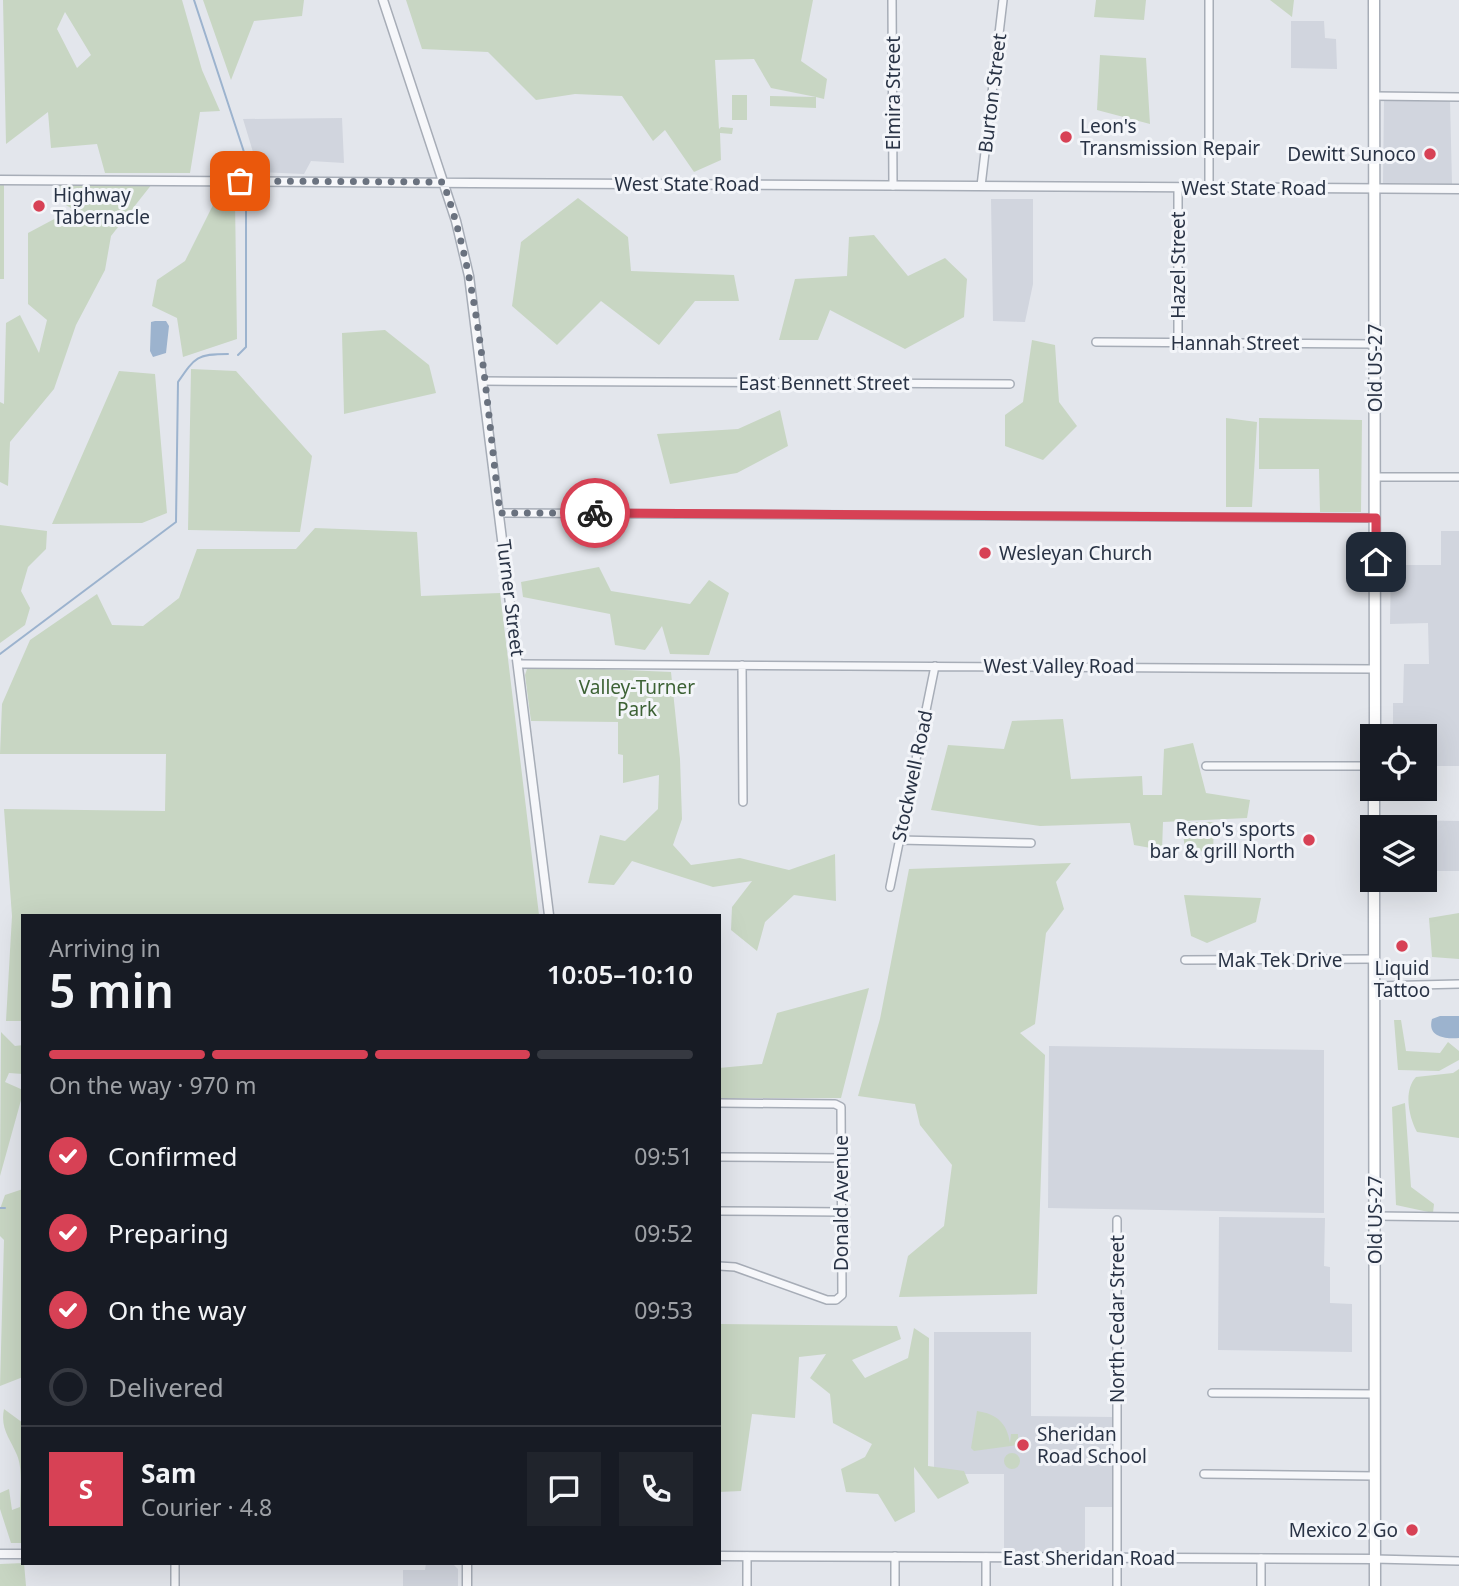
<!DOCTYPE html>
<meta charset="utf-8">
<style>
body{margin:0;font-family:"Noto Sans",sans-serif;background:#20242c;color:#f1f3f6;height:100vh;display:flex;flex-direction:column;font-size:26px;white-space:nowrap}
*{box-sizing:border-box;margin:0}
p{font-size:23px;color:#9ea1a6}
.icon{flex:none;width:38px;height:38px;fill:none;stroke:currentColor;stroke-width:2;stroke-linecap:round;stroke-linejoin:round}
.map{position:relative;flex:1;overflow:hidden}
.panel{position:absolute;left:21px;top:914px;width:700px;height:651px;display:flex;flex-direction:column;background:#171b24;border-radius:0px;box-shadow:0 7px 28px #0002}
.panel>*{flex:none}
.fabs{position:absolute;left:1360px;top:724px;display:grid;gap:14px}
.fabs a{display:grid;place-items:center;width:77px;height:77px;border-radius:0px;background:#171b24;box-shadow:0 7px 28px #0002;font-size:35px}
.pin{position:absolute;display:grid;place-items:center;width:60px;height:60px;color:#fff;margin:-30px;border-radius:14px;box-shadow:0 4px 10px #0006}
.courier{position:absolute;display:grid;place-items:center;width:70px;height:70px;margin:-35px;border:5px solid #d74155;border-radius:50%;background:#fff;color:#222;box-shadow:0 2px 9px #0007}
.headline em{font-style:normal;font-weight:600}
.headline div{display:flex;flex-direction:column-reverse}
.headline{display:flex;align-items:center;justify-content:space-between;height:119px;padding:0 28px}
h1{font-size:46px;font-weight:600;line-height:52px}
.bar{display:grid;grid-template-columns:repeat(4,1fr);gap:10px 7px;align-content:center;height:84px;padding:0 28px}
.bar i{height:9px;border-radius:5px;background:#363941}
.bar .selected{background:#d74155}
.bar p{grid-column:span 4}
.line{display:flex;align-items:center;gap:18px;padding:0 28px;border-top:2px solid #363941}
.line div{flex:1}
.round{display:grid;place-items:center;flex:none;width:74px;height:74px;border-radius:0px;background:#20242c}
ol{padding:0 28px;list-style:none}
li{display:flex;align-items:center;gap:21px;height:77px}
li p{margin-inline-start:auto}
li .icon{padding:7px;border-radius:50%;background:#d74155;color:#fff;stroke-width:4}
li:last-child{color:#9ea1a6}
li i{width:38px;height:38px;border:4px solid #363941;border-radius:50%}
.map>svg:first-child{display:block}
.built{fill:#d1d5de}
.green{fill:#c8d6c3;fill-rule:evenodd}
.water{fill:#9cb3ce}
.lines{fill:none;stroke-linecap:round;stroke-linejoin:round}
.stream{stroke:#9cb3ce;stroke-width:2}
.minor-casing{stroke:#a7adb7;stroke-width:10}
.tertiary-casing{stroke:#a7adb7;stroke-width:11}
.secondary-casing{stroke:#a7adb7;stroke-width:13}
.minor{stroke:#f6f7fa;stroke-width:7}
.tertiary{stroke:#f6f7fa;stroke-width:8}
.secondary{stroke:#fff;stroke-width:10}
.done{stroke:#6a727f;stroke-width:7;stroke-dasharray:0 12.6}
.route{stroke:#d74155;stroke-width:9}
.poi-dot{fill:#d74155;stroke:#f3f5f9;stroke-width:2.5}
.labels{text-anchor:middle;stroke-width:6;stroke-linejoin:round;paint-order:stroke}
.street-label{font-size:19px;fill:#293345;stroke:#f3f5f9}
.poi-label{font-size:19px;fill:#293345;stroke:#f3f5f9;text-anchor:start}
.park-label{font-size:19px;fill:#3d6235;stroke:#f3f5f9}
</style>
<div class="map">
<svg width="1459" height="1586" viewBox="0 0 1459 1586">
<rect width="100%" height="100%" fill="#e3e6ec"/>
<path class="built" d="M1291,21H1324L1325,38L1336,39L1337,69L1291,68Z
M1384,100H1450L1452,184L1383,183Z
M342,118L344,163L311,161L304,174L259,172L243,119Z
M991,199H1033V284L1025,322L993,321Z
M1441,531H1459V766H1425L1424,737H1393V703H1403L1404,664H1429L1428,623L1390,624L1391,565H1441Z
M1395,820L1459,821V871H1425L1424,828H1395Z
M1049,1046L1324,1050V1213L1048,1208Z
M1219,1217L1325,1218L1324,1266L1330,1267V1303L1352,1304V1352L1218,1350Z
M934,1332H1031V1416L1112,1417L1113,1507H1085V1552H1004V1474H934Z
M426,1563H452L458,1569V1586H403V1570H425Z"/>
<path class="green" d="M3,0H182L202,70L220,111L200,112L190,173H105L97,144L51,148L48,112L6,144ZM65,12L91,55L77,68L57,29Z
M203,0H304L302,16L254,21L231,80Z
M406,0H813L801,61L827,79L824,99L816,97V108L770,106V96L816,97L771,88L754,59L715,60L719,129L721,127L733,128L732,134L720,133L721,160L694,172L665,130L653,141L622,96L575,94L536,100L488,52L422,49Z
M1096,0H1146L1144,20L1094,17Z
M1270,0H1294L1292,17Z
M1100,55L1146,58L1150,124L1097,110Z
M732,95H747V120H732Z
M0,183H4V279H0Z
M59,184H152L111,236L105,270L76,325L54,389L10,442L8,486L0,482V402L4,404L6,323L20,315L39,353L47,320L28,304V233L73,209L62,203Z
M219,193L235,200L237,339L183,357L177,318L152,306L157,280L185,261Z
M578,198L628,237L631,271L734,275L739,301H695L659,345L601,301L557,345L512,306L521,242Z
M874,235L908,276L945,258L967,279L964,317L905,349L830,310L818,340H779L795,279L847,276L849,237Z
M385,330L429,365L436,393L344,414L342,333Z
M1032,340L1055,345L1059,402L1077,426L1043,460L1005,446V415L1023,402Z
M191,369L236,371L312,456L300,532L188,530Z
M119,371L155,374L167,513L142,523L52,524Z
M780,410L788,446L737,473L670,484L657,434L738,429Z
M1226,418L1257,422L1252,507H1226Z
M1259,418L1362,420L1361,512H1320L1319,469H1259Z
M0,525L47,531L46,549L28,567L21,591L30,608L25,625L0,643Z
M315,528L417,532L421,596L500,593L539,915H23V1021H6L12,916L4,809L165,811L166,754H0L2,704L30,640L97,594L112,625L143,626L179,598L197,549H296Z
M599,567L611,591L690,604L709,580L729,593L709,655L670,654L662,626L645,650L615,645L610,614L523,597L521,582Z
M533,666L671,672L680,759L682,819L673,845L691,865L740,858L789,870L835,854L836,901L794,895L765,922L757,951L731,930L732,907L752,881L713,887L632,861L614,885L588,883L600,835L625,841L658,809L659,775L623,783V755L618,754V722L531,721L525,675L527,669Z
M1063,719L1071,779L1142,776L1143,795H1162L1164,749L1193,743L1206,793L1250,800L1247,818L1163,822L1162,850L1134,845L1130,823L1040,826L931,810L948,745L1004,749L1012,721Z
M1181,822H1214L1213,854L1185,848Z
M1071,863L1056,882L1064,909L1046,933L1035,1024L1020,1033L1045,1055L1037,1294L899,1297L908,1256L944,1226L952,1165L920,1125L915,1104L858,1096L880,1019L909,869Z
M1184,895L1261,898L1256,922L1207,943L1191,936Z
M1459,913V959L1432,957L1429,918Z
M869,988L841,1098H719V1068L762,1064L777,1013Z
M1394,1020H1401L1406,1051L1440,1053L1448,1042L1459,1051V1060L1439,1071L1398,1070Z
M1,1032L15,1046L23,1045V1074L9,1073L5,1082L23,1090V1093L0,1176Z
M1459,1069V1138L1417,1132C1409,1117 1403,1091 1416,1077L1453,1073Z
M1405,1103L1411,1187L1434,1204L1433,1213L1396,1205L1392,1107Z
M23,1189V1377L0,1386L4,1240L0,1236V1209L5,1195Z
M719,1324L897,1326L901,1339L852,1360L865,1378L908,1358L914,1328L929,1338L928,1466L964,1471L969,1483L938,1499L914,1467L915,1512L895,1522L878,1494L846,1492L841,1469L865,1457L872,1444L833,1423L830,1394L810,1378L826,1354L799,1357L795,1418L752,1414L741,1491L719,1492Z
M4,1409L23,1423V1543H11L0,1509V1493L9,1489L12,1510L20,1507C20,1492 23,1469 17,1455C10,1438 0,1429 4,1409Z
M977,1411C997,1414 1007,1423 1010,1443L1011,1434H1018V1445L974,1451L971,1448Z
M1004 1461a8 8 0 1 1 16 0a8 8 0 1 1-16 0Z
M24,1563L26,1586H0V1564Z"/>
<path class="water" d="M155,321H166L169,326L166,353L153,357L150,351L151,322Z
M1440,1016H1459V1038C1445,1039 1427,1037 1432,1019Z"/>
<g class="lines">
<path class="stream" d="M194,0L244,152L246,170
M238,355L246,347V191
M0,654L176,522L178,382C195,357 197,354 228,354
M0,1208H5"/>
<g class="minor-casing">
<path id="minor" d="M892,0L893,186
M1209,0V188
M1374,96L1459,97
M981,186L1003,0
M1178,188V343
M1096,342L1375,344
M483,381L1010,384
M1376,477H1459
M500,513L1376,518
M519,664L1375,669
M742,665L743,802
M1206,766H1372
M899,840L1031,843
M890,887L935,666
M1185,960L1375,959
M1375,986L1459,984
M719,1103L835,1104L841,1107L842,1295L836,1300H827L735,1267L719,1266
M719,1157L841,1158
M719,1211L841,1212
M1375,1216L1459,1217
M1212,1393L1375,1394
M1204,1474L1375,1476
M1374,1559L1459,1561
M175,1563V1586
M747,1586V1556
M895,1586V1556
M986,1586V1557
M1117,1586V1220
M1261,1586V1558"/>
</g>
<g class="tertiary-casing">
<path id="tertiary" d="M383,0L456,221L469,276L549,915
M0,180L1459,189
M0,1554H23
M719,1556L1374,1559
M467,1563V1586"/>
</g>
<g class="secondary-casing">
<path id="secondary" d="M1374,0L1375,737
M1374,789V828
M1374,880L1375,1586"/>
</g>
<use href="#minor" class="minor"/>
<use href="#tertiary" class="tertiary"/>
<use href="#secondary" class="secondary"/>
</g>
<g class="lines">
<path class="done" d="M240,181L443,182C481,287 486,403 500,513H595"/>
<path class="route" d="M595,513L1376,518V562"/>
</g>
<g class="poi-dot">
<circle cx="1066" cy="137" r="7"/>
<circle cx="1430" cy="154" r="7"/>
<circle cx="39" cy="206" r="7"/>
<circle cx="985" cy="553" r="7"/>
<circle cx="1309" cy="840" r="7"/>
<circle cx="1402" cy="946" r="7"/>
<circle cx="1023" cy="1445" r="7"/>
<circle cx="1412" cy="1530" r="7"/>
</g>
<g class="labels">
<g class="street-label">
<text transform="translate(893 93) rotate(-90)" y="7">Elmira Street</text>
<text transform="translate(992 93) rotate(-83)" y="7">Burton Street</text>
<text x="687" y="191">West State Road</text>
<text x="1254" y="195">West State Road</text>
<text transform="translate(1178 265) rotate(-90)" y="7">Hazel Street</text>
<text x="1235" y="350">Hannah Street</text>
<text transform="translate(1375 368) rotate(-90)" y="7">Old US-27</text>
<text x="824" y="390">East Bennett Street</text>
<text transform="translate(511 598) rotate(83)" y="7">Turner Street</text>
<text x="1059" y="673">West Valley Road</text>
<text transform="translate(912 776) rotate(-78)" y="7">Stockwell Road</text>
<text x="1280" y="967">Mak Tek Drive</text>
<text transform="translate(841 1203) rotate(-90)" y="7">Donald Avenue</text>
<text transform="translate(1375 1220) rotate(-90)" y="7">Old US-27</text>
<text transform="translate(1117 1319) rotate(-90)" y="7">North Cedar Street</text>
<text x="1089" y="1565">East Sheridan Road</text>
</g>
<g class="poi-label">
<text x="1080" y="133">Leon's<tspan x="1080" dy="22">Transmission Repair</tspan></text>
<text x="1416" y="161" text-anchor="end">Dewitt Sunoco</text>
<text x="53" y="202">Highway<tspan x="53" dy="22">Tabernacle</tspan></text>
<text x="999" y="560">Wesleyan Church</text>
<text x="1295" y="836" text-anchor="end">Reno's sports<tspan x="1295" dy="22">bar &amp; grill North</tspan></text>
<text x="1402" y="975" text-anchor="middle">Liquid<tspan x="1402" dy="22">Tattoo</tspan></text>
<text x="1037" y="1441">Sheridan<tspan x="1037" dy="22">Road School</tspan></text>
<text x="1398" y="1537" text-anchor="end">Mexico 2 Go</text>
</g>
<g class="park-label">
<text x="637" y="694">Valley-Turner<tspan x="637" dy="22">Park</tspan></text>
</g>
</g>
</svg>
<div class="fabs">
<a><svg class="icon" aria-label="locate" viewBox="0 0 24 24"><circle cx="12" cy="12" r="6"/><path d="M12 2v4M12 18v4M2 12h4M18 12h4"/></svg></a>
<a><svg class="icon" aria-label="layers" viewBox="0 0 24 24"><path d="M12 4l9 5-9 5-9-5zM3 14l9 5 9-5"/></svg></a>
</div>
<div class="pin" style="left:240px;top:181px;background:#ea580c"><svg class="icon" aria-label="bag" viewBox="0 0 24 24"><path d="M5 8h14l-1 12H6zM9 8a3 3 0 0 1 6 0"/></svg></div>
<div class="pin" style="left:1376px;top:562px;background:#1f2937"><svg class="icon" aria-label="home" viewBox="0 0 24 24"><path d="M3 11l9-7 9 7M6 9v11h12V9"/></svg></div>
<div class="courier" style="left:595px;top:513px"><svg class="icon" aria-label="bike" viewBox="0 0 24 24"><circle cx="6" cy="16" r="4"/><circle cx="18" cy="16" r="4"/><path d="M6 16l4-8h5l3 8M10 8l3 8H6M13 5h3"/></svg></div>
<section class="panel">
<div class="headline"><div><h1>5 min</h1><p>Arriving in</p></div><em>10:05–10:10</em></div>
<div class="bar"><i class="selected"></i><i class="selected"></i><i class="selected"></i><i></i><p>On the way · 970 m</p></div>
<ol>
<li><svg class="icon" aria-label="check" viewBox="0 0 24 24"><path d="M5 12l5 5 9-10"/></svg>Confirmed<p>09:51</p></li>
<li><svg class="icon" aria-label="check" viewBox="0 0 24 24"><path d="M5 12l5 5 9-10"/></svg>Preparing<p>09:52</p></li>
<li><svg class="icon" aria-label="check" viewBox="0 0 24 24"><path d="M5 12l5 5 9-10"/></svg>On the way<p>09:53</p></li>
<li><i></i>Delivered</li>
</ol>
<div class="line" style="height:126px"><b class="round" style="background:#d74155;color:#fff">S</b><div><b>Sam</b><p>Courier · 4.8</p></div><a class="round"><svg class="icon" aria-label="chat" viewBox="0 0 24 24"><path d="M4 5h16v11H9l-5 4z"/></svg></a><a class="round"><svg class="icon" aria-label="phone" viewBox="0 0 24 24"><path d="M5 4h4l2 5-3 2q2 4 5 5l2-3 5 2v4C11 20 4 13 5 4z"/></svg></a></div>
</section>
</div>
